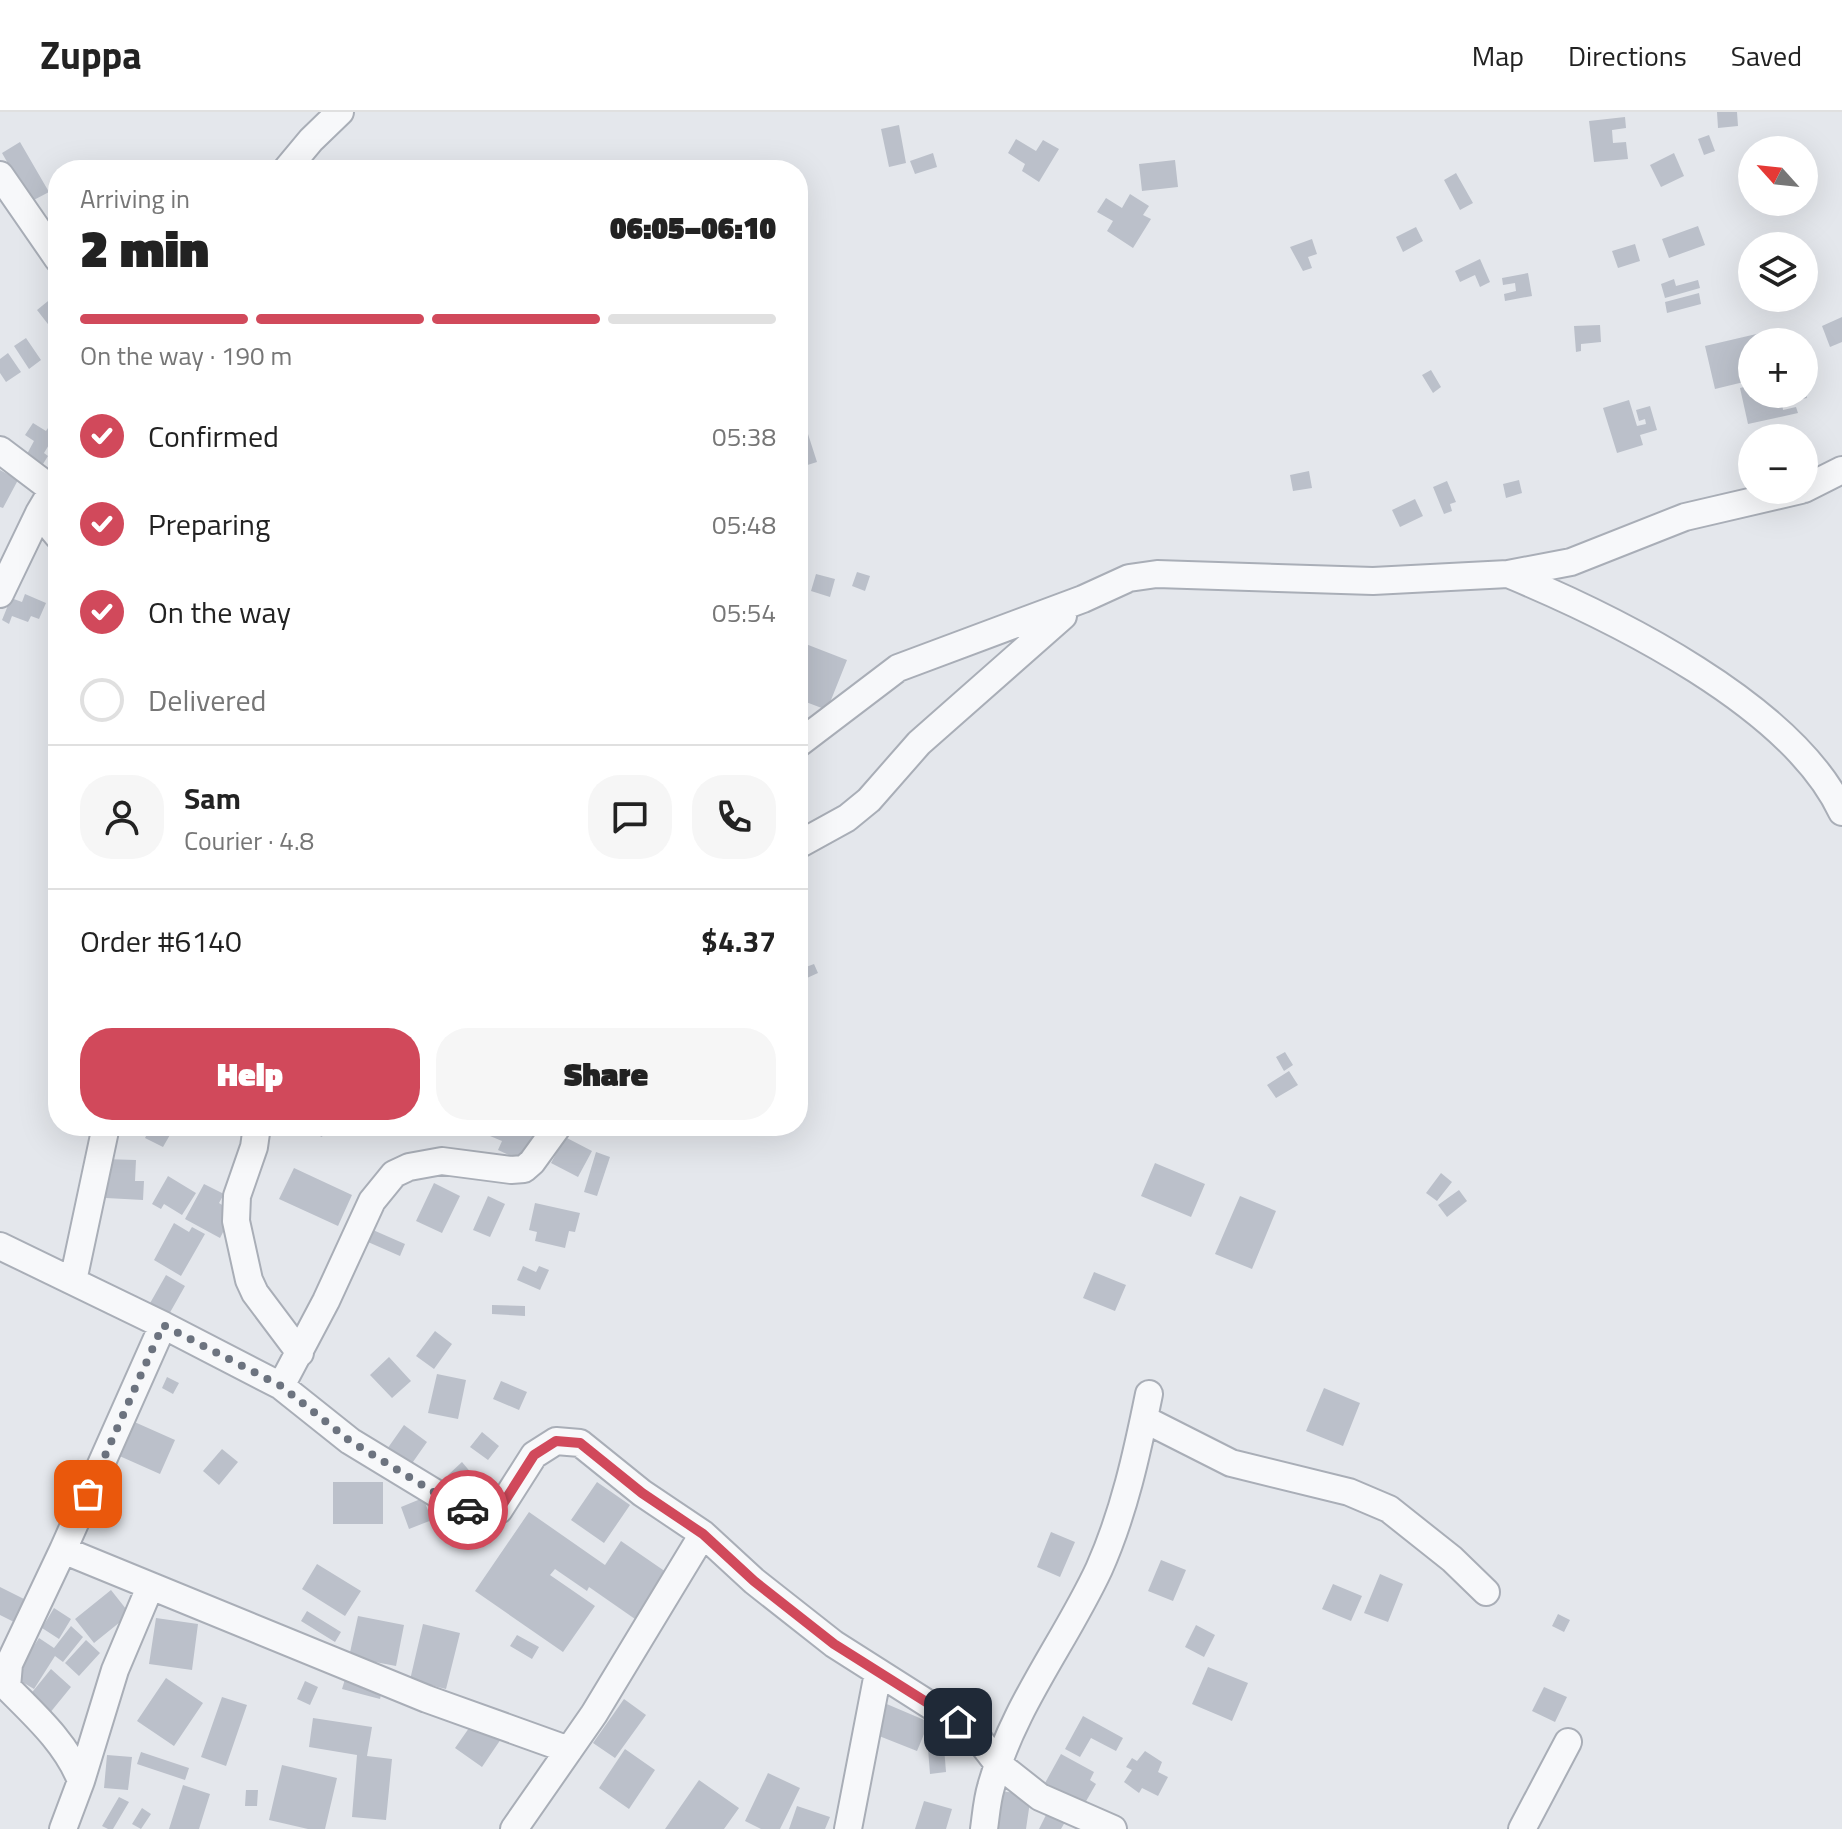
<!DOCTYPE html>
<meta charset="utf-8">
<style>
body{margin:0;font-family:"Titillium Web",sans-serif;background:#f6f6f6;color:#222;height:100vh;display:flex;flex-direction:column;font-size:30px;white-space:nowrap}
*{box-sizing:border-box;margin:0}
p{font-size:26px;color:#767676}
.icon{flex:none;width:44px;height:44px;fill:none;stroke:currentColor;stroke-width:2;stroke-linecap:round;stroke-linejoin:round}
.map{position:relative;flex:1;overflow:hidden}
.drawer{position:absolute;left:48px;top:48px;width:760px;height:976px;display:flex;flex-direction:column;background:#fff;border-radius:32px;box-shadow:0 8px 32px #0002}
.drawer>*{flex:none}
.needle{width:52px;rotate:297deg}
.fabs{position:absolute;left:1738px;top:24px;display:grid;gap:16px}
.fabs a{display:grid;place-items:center;width:80px;height:80px;border-radius:50%;background:#fff;box-shadow:0 8px 32px #0002;font-size:40px}
.pin{position:absolute;display:grid;place-items:center;width:68px;height:68px;color:#fff;margin:-34px;border-radius:16px;box-shadow:0 4px 12px #0006}
.courier{position:absolute;display:grid;place-items:center;width:80px;height:80px;margin:-40px;border:6px solid #d1495b;border-radius:50%;background:#fff;color:#222;box-shadow:0 2px 10px #0007}
.summary em{font-style:normal;font-weight:800}
.summary div{display:flex;flex-direction:column-reverse}
.summary{display:flex;align-items:center;justify-content:space-between;height:136px;padding:0 32px}
h1{font-size:52px;font-weight:800;line-height:60px}
.bar{display:grid;grid-template-columns:repeat(4,1fr);gap:12px 8px;align-content:center;height:96px;padding:0 32px}
.bar i{height:10px;border-radius:6px;background:#e0e0e0}
.bar .active{background:#d1495b}
.bar p{grid-column:span 4}
.line{display:flex;align-items:center;gap:20px;padding:0 32px;border-top:2px solid #e0e0e0}
.line div{flex:1}
.round{display:grid;place-items:center;flex:none;width:84px;height:84px;border-radius:32px;background:#f6f6f6}
ol{padding:0 32px;list-style:none}
li{display:flex;align-items:center;gap:24px;height:88px}
li p{margin-inline-start:auto}
li .icon{padding:8px;border-radius:50%;background:#d1495b;color:#fff;stroke-width:4}
li:last-child{color:#767676}
li i{width:44px;height:44px;border:4px solid #e0e0e0;border-radius:50%}
.cta{display:flex;gap:16px;margin-top:auto;padding:16px 32px}
.cta a{flex:1;height:92px;border-radius:32px;background:#d1495b;color:#fff;font-size:32px;font-weight:800;line-height:92px;text-align:center}
.cta a+a{background:#f6f6f6;color:#222}
header{display:flex;align-items:center;gap:48px;box-sizing:border-box;height:112px;padding:0 40px;background:#fff;border-bottom:2px solid #e0e0e0}
header strong{font-size:38px}
nav{display:flex;gap:44px;margin-inline-start:auto;font-size:28px}
.map>svg:first-child{display:block}
.building{fill:#bbc0ca}
.lines{fill:none;stroke-linecap:round;stroke-linejoin:round}
.minor-casing{stroke:#a9aeb7;stroke-width:30}
.minor{stroke:#f7f8fa;stroke-width:26}
.done{stroke:#6c737f;stroke-width:8;stroke-dasharray:0 14.4}
.route{stroke:#d1495b;stroke-width:10}
</style>
<header>
<strong>Zuppa</strong>
<nav><a>Map</a><a>Directions</a><a>Saved</a></nav>
</header>
<div class="map">
<svg width="1842" height="1717" viewBox="0 0 1842 1717">
<rect width="100%" height="100%" fill="#e4e7ec"/>
<path class="building" d="M1717,0H1737L1738,14L1718,16Z
M1625,5L1626,16L1612,18L1613,31L1626,30L1628,47L1594,50L1589,9Z
M899,13L906,51L889,55L881,17Z
M1709,23L1715,39L1704,43L1698,27Z
M1016,27L1036,39L1043,28L1059,37L1039,70L1022,59L1025,52L1008,41Z
M20,30L49,80L30,90L2,41Z
M933,41L937,55L915,62L910,49Z
M1674,41L1684,64L1661,75L1650,53Z
M1175,48L1178,75L1142,79L1139,52Z
M1456,61L1473,91L1460,98L1444,68Z
M1130,82L1149,94L1143,103L1151,107L1133,136L1107,119L1113,109L1097,100L1106,86L1122,96Z
M1698,114L1705,133L1669,146L1662,127Z
M1416,115L1423,129L1403,140L1396,125Z
M1312,127L1317,142L1308,145L1312,156L1303,159L1290,135Z
M1635,132L1640,149L1618,156L1612,139Z
M1480,147L1490,170L1480,175L1475,163L1460,170L1455,159Z
M1528,161L1532,184L1505,189L1504,182L1516,179L1515,171L1503,173L1502,166Z
M1674,167L1676,174L1698,168L1700,176L1665,186L1661,172Z
M1699,181L1701,192L1667,201L1665,190Z
M53,185L58,191V225L37,198Z
M1842,205V230L1830,235L1822,214Z
M1600,213L1601,230L1581,232V239L1576,240L1574,214Z
M1765,220L1767,230H1752V268L1715,277L1705,234Z
M26,226L41,248L29,257L14,234Z
M8,241L21,260L6,270L0,261V247Z
M1431,258L1441,275L1433,281L1422,263Z
M1752,273V282H1804L1805,276L1807,286L1782,291L1783,298L1796,295L1798,301L1748,312L1740,276Z
M1629,288L1637,314L1646,312L1645,307L1639,309L1636,298L1650,294L1657,318L1640,323L1643,333L1617,341L1603,296Z
M799,294L817,350L798,356V295Z
M33,311L46,319L50,313L58,318L44,341L48,344L43,352L27,342L34,329L25,323Z
M0,358L18,368L3,396L0,395Z
M1309,359L1312,376L1293,379L1290,363Z
M1519,368L1522,381L1506,386L1503,372Z
M1447,369L1456,390L1450,392L1452,399L1444,402L1433,375Z
M1415,387L1423,404L1400,415L1392,398Z
M857,460L870,464L865,479L852,474Z
M816,462L835,467L830,485L811,479Z
M25,482L46,491L39,507L31,504L28,510L12,504L9,512L2,508L11,486L22,490Z
M798,529L847,548L827,598L798,587Z
M814,852L818,861L798,870V858Z
M1285,940L1293,953L1284,959L1276,945Z
M1289,959L1298,973L1276,986L1267,973Z
M151,1014H163L162,1016L171,1021L163,1035L145,1026Z
M298,1014H327L322,1025Z
M466,1014H539L524,1050L498,1038L502,1029Z
M565,1025L592,1039L578,1065L551,1051Z
M596,1040L610,1045L597,1084L584,1080Z
M103,1047L136,1048L135,1069H144L143,1088L106,1086V1066Z
M1155,1051L1205,1072L1191,1105L1141,1084Z
M294,1056L352,1083L338,1114L279,1087Z
M1441,1061L1452,1070L1437,1089L1426,1081Z
M168,1064L196,1081L182,1103L164,1092L161,1097L152,1092Z
M434,1071L460,1084L442,1121L416,1109Z
M204,1072L224,1082L219,1091L227,1096L232,1103L220,1126L185,1107Z
M1459,1078L1467,1089L1447,1105L1438,1093Z
M488,1084L505,1092L490,1125L473,1118Z
M1240,1084L1276,1099L1252,1157L1215,1142Z
M535,1091L580,1101L575,1120L569,1119L565,1136L535,1129L537,1120L529,1118Z
M174,1111L189,1120L192,1115L205,1122L181,1164L154,1148Z
M373,1118L405,1132L400,1144L368,1130Z
M523,1154L536,1160L539,1154L549,1158L540,1178L517,1168Z
M1094,1160L1126,1173L1115,1199L1083,1186Z
M166,1163L185,1174L168,1204L149,1193Z
M492,1193L525,1194V1204L492,1202Z
M435,1219L452,1232L434,1257L416,1244Z
M389,1245L411,1269L392,1286L370,1263Z
M437,1262L466,1268L458,1307L428,1301Z
M167,1265L179,1271L173,1282L162,1276Z
M501,1269L527,1280L519,1298L493,1287Z
M1324,1276L1360,1291L1343,1334L1306,1319Z
M130,1308L175,1328L160,1362L115,1342Z
M404,1313L427,1330L408,1357L385,1340Z
M482,1320L499,1334L488,1348L470,1335Z
M222,1337L238,1350L219,1373L203,1359Z
M462,1350L483,1375L469,1387L448,1363Z
M333,1370H383V1412H333Z
M597,1370L630,1393L604,1431L571,1408Z
M423,1386L432,1408L409,1417L401,1395Z
M529,1400L605,1453L621,1429L666,1460L635,1507L589,1475L587,1479L555,1457L550,1463L595,1494L563,1540L475,1479Z
M1051,1420L1075,1430L1060,1465L1037,1455Z
M1161,1448L1186,1458L1173,1489L1148,1479Z
M317,1452L361,1479L345,1504L302,1477Z
M1380,1462L1403,1472L1388,1510L1364,1501Z
M1333,1472L1362,1484L1351,1509L1322,1497Z
M0,1475L26,1488L14,1510L0,1503Z
M111,1478L130,1502L94,1531L75,1507Z
M54,1496L71,1507L59,1527L42,1516Z
M307,1499L341,1520L335,1530L301,1509Z
M1558,1502L1570,1508L1564,1520L1552,1514Z
M358,1504L404,1513L396,1554L349,1545Z
M156,1506L198,1512L192,1558L149,1552Z
M423,1512L460,1521L446,1577L410,1568Z
M1196,1513L1215,1523L1204,1545L1185,1535Z
M71,1514L83,1525L63,1550L55,1544L34,1577L14,1565L39,1526L54,1536Z
M517,1523L539,1535L532,1547L510,1534Z
M86,1528L100,1541L79,1564L65,1551Z
M1208,1555L1248,1571L1232,1609L1192,1592Z
M51,1557L71,1575L49,1602L29,1584Z
M346,1564L383,1574L380,1587L342,1577Z
M166,1566L203,1591L174,1634L137,1609Z
M305,1569L318,1575L310,1593L297,1587Z
M1544,1575L1567,1585L1555,1610L1532,1599Z
M222,1585L247,1593L226,1654L201,1645Z
M624,1587L646,1603L615,1646L593,1631Z
M882,1590L929,1610L917,1639L869,1620Z
M1083,1604L1123,1626L1116,1639L1091,1626L1080,1645L1065,1637Z
M313,1606L372,1615L367,1644L392,1647L386,1708L352,1705L357,1643L309,1635Z
M474,1609L501,1627L482,1655L455,1636Z
M944,1635L946,1660L930,1662L928,1636Z
M625,1637L655,1658L629,1697L599,1676Z
M1145,1639L1162,1650L1158,1660L1168,1665L1158,1684L1142,1676L1139,1681L1124,1670L1132,1658L1126,1655L1132,1646L1137,1649Z
M141,1640L189,1656L185,1668L137,1652Z
M1061,1642L1094,1660L1090,1668L1096,1672L1085,1691L1069,1683L1066,1689L1053,1682L1056,1677L1045,1671Z
M107,1643L132,1645L128,1678L104,1676Z
M282,1653L337,1666L325,1717H308L269,1708Z
M768,1661L800,1676L780,1717H761L745,1709Z
M699,1668L739,1696L724,1717H665Z
M183,1673L210,1682L199,1717H169Z
M246,1678H258L257,1694H245Z
M1000,1679L1031,1683L1026,1717H994Z
M119,1685L129,1690L113,1717H108L102,1714Z
M924,1689L952,1697L946,1717H915Z
M797,1694L830,1705L825,1717H789Z
M142,1696L151,1702L141,1717L132,1712Z
M1047,1701L1065,1710L1061,1717H1039Z"/>
<g class="lines">
<g class="minor-casing">
<path id="minor" d="M286,58L311,28L340,0
M0,63L58,147
M0,338L53,378
M1804,377L1842,358
M39,401L58,424
M1508,462C1614,506 1792,593 1842,700
M0,482L39,401L58,369
M798,632L898,556L1083,487L1129,466L1157,462L1373,469L1508,462L1571,450L1685,405L1801,378
M798,733L847,706L869,688L919,631L1063,504
M257,1014L254,1035L237,1084L236,1109L249,1168L255,1181L300,1241
M0,1134L163,1213L281,1274L350,1329L452,1391L477,1401H492L499,1398L534,1343L556,1329L580,1331L642,1381L703,1422L754,1469L834,1532L974,1621L998,1652L1040,1685L1113,1717
M73,1169L106,1014
M281,1274L326,1189L372,1089L394,1062L409,1055L442,1049L511,1058L524,1057L532,1050L558,1014
M1144,1307L1231,1351L1349,1380L1389,1397L1452,1447L1486,1480
M63,1438L427,1587L569,1638
M0,1568C29,1598 66,1629 81,1669L63,1717
M7,1575L9,1552L63,1438L163,1213
M81,1669L115,1558L150,1475
M514,1717L594,1602L703,1422
M848,1717L878,1561
M984,1717C986,1703 987,1688 991,1675C1012,1596 1065,1530 1099,1457C1124,1401 1137,1341 1149,1282
M1522,1717L1568,1630"/>
</g>
<use href="#minor" class="minor"/>
</g>
<g class="lines">
<path class="done" d="M88,1382L163,1213L281,1274L350,1329L452,1391L468,1398"/>
<path class="route" d="M468,1398C479,1402 488,1403 499,1398L534,1343L556,1329L580,1331L642,1381L703,1422L754,1469L834,1532L958,1610"/>
</g>
</svg>
<div class="fabs">
<a><svg class="needle" viewBox="-14 -14 28 28"><path d="M0-13l5 13h-10z" fill="#e53935"/><path d="M0 13l5-13h-10z" fill="#767676"/></svg></a>
<a><svg class="icon" aria-label="layers" viewBox="0 0 24 24"><path d="M12 4l9 5-9 5-9-5zM3 14l9 5 9-5"/></svg></a>
<a>+</a>
<a>−</a>
</div>
<div class="pin" style="left:88px;top:1382px;background:#ea580c"><svg class="icon" aria-label="bag" viewBox="0 0 24 24"><path d="M5 8h14l-1 12H6zM9 8a3 3 0 0 1 6 0"/></svg></div>
<div class="pin" style="left:958px;top:1610px;background:#1f2937"><svg class="icon" aria-label="home" viewBox="0 0 24 24"><path d="M3 11l9-7 9 7M6 9v11h12V9"/></svg></div>
<div class="courier" style="left:468px;top:1398px"><svg class="icon" aria-label="car" viewBox="0 0 24 24"><path d="M5 17H2v-5l4-1 3-4h7l3 4 3 1v5h-3M9 17h6M6 11h13"/><circle cx="7" cy="17" r="2"/><circle cx="17" cy="17" r="2"/></svg></div>
<section class="drawer">
<div class="summary"><div><h1>2 min</h1><p>Arriving in</p></div><em>06:05–06:10</em></div>
<div class="bar"><i class="active"></i><i class="active"></i><i class="active"></i><i></i><p>On the way · 190 m</p></div>
<ol>
<li><svg class="icon" aria-label="check" viewBox="0 0 24 24"><path d="M5 12l5 5 9-10"/></svg>Confirmed<p>05:38</p></li>
<li><svg class="icon" aria-label="check" viewBox="0 0 24 24"><path d="M5 12l5 5 9-10"/></svg>Preparing<p>05:48</p></li>
<li><svg class="icon" aria-label="check" viewBox="0 0 24 24"><path d="M5 12l5 5 9-10"/></svg>On the way<p>05:54</p></li>
<li><i></i>Delivered</li>
</ol>
<div class="line" style="height:144px"><a class="round"><svg class="icon" aria-label="person" viewBox="0 0 24 24"><circle cx="12" cy="8" r="4"/><path d="M4 21q1-7 8-7t8 7"/></svg></a><div><b>Sam</b><p>Courier · 4.8</p></div><a class="round"><svg class="icon" aria-label="chat" viewBox="0 0 24 24"><path d="M4 5h16v11H9l-5 4z"/></svg></a><a class="round"><svg class="icon" aria-label="phone" viewBox="0 0 24 24"><path d="M5 4h4l2 5-3 2q2 4 5 5l2-3 5 2v4C11 20 4 13 5 4z"/></svg></a></div>
<div class="line" style="height:104px"><div>Order #6140</div><b>$4.37</b></div>
<div class="cta"><a>Help</a><a>Share</a></div>
</section>
</div>
